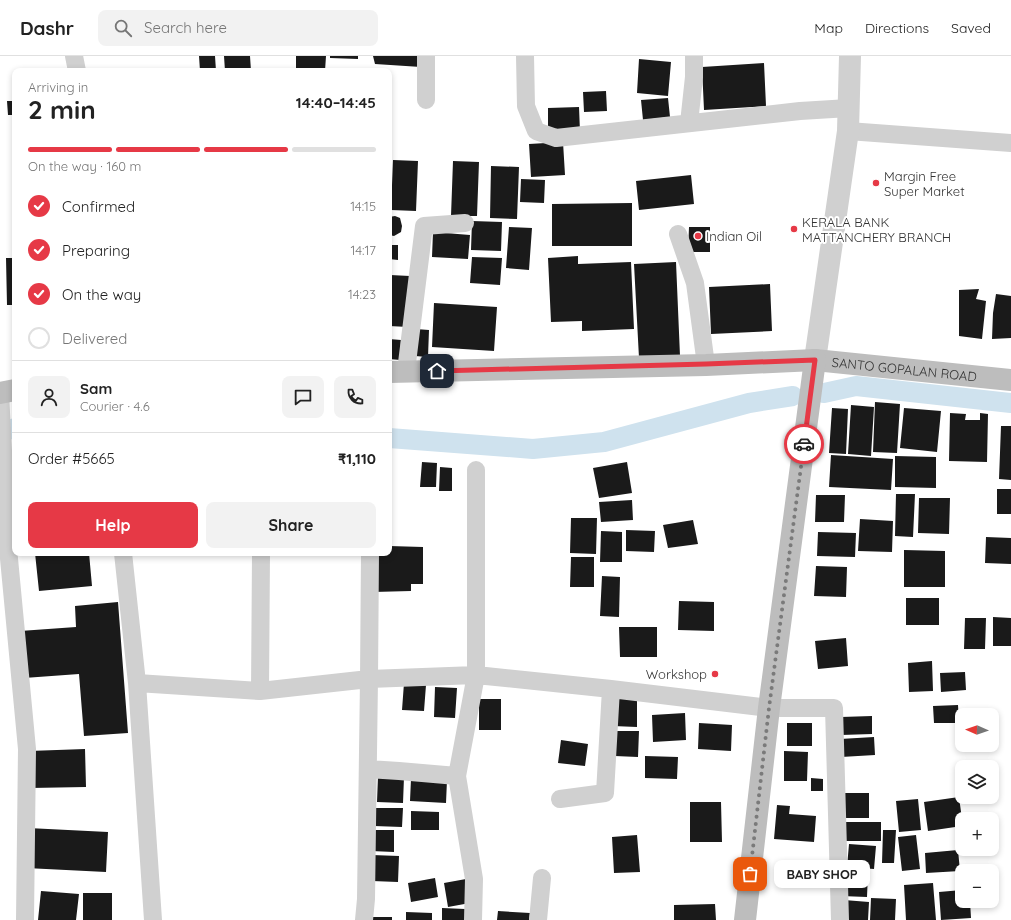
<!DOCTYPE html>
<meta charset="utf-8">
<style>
body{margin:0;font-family:Quicksand,sans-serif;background:#f2f2f2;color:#222;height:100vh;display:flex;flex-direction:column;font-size:15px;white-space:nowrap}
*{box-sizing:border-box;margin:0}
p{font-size:13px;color:#767676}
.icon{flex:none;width:22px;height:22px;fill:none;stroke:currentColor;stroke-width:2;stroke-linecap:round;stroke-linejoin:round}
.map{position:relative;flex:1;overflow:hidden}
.panel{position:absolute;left:12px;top:12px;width:380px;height:488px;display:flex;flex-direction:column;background:#fff;border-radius:8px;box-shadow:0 2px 6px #0003}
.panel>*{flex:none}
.needle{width:26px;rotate:272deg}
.controls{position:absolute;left:955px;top:652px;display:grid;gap:8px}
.controls a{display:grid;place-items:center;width:44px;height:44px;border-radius:8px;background:#fff;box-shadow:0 2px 6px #0003;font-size:20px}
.pin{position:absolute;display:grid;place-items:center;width:34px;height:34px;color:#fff;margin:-17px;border-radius:8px;box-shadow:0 2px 6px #0006}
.courier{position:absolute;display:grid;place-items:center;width:40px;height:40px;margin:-20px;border:3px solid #e63946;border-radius:50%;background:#fff;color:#222;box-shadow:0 1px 5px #0007}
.bubble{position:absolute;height:28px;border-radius:8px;background:#fff;box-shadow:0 2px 6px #0003;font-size:13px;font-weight:800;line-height:28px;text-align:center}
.headline em{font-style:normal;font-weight:800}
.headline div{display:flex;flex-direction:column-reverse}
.headline{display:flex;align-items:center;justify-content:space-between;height:68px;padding:0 16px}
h1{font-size:26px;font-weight:800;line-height:30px}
.bar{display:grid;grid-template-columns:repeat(4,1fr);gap:6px 4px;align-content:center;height:48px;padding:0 16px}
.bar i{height:5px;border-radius:3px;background:#e0e0e0}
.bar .on{background:#e63946}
.bar p{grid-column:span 4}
.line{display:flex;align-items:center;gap:10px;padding:0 16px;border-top:1px solid #e0e0e0}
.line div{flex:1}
.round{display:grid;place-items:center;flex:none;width:42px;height:42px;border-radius:8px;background:#f2f2f2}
ol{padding:0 16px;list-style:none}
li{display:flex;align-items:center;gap:12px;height:44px}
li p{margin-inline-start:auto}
li .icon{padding:4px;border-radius:50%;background:#e63946;color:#fff;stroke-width:4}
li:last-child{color:#767676}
li i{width:22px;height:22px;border:2px solid #e0e0e0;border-radius:50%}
.cta{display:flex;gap:8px;margin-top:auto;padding:8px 16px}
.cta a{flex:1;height:46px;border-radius:8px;background:#e63946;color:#fff;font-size:16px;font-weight:800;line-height:46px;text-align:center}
.cta a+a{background:#f2f2f2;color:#222}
header{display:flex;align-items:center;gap:24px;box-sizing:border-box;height:56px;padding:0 20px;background:#fff;border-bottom:1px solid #e0e0e0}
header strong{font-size:19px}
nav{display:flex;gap:22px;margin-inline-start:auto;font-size:14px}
.search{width:280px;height:36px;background:#f2f2f2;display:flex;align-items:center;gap:10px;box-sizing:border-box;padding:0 14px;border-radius:8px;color:#767676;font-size:15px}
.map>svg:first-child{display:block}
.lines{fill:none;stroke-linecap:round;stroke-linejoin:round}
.canal{stroke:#cfe2ee;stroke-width:20}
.building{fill:#1a1a1a}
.minor{stroke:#d0d0d0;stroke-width:18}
.tertiary{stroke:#d0d0d0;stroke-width:22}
.secondary{stroke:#bdbdbd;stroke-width:22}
.done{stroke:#7a7a7a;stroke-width:4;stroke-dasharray:0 7.2}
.route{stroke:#e63946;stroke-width:5}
.poi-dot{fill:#e63946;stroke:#fff;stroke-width:1.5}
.labels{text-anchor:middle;stroke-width:4;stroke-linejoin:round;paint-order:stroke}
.poi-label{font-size:13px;fill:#333;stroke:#fff;text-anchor:start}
.street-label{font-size:13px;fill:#333;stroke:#fff}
</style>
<header>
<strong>Dashr</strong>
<div class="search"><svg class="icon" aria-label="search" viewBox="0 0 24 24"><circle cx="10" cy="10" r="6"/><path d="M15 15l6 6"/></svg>Search here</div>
<nav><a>Map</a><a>Directions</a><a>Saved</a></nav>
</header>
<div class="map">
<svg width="1011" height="864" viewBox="0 0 1011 864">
<rect width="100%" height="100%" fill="#fff"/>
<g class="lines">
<path class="canal" d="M824,337L856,330L1011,347
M8,374L15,372
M389,382L533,393L604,386L749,347L793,340"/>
</g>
<path class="building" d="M199,0H215L216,15H200Z
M224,0H250L251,15H225Z
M296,0H326L325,15H296Z
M330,0H358V3L330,2Z
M373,0H421V11L375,8Z
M639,3L671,6L668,40L637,37Z
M764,7L766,50L704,54L702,11Z
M606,35L607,55L584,56L583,36Z
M668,42L670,61L643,64L641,44Z
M7,45H15V59H8Z
M579,51L580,76L548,77V52Z
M563,86L565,119L531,121L529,88Z
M393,104L418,105L416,155L391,154Z
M453,105L479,106L477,160H451Z
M491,110L519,111L517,163L490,162Z
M691,119L694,148L639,154L636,125Z
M521,123L545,124L544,147L520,146Z
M632,147V190H552V148Z
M395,160L400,162L402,170L401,176L394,180L389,179V161Z
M472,165L502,166L501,195L471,194Z
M509,171L532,172L529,214L506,212Z
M689,171H710V196H688Z
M433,176L470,179L468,203L432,201Z
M389,189H398V204L389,203Z
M578,200V208L631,206L634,273L582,275V265L551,266L548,202Z
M472,201L502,202L500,229L470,227Z
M6,202H15V249H7Z
M676,206L680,300L639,302L634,208Z
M390,219L410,220L408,271L389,270Z
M770,228L772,275L711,278L709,231Z
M979,233L976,243L986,245L982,283L959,280V234Z
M996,238L1011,240V282L992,283L993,257Z
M434,247L497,251L494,295L432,291Z
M416,273L429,274L428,301L415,300Z
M389,283L401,284L400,304L389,303Z
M875,346L900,348L897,397L873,396Z
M851,349L874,351L871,400L848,398Z
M832,352L848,353L846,398L829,397Z
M904,352L941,355L937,396L900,392Z
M950,357L966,358L965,364H980V357L988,358L987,406L949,405Z
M1001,370H1011V424L999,423Z
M831,399L893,403L891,434L829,431Z
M895,400L936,401V432L895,431Z
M422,406L437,407L436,431H420Z
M627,406L632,437L599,442L593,412Z
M440,411L452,412V435H439Z
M997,433H1011V458H997Z
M896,438H915L913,481L895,480Z
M816,439H845L844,466H815Z
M919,442H950L949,478L918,477Z
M632,444L633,464L601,466L599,446Z
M571,462H597L596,498L570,497Z
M860,463L893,465L892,496L858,495Z
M693,464L698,488L668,492L663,469Z
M626,474L655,475L654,496L626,495Z
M601,475L622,476V506H600Z
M818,476L856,477L855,501L817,500Z
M986,481L1011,482V508L985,507Z
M389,490L423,491V528H411V535L373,536V497H389Z
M904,494L945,495V531H904Z
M35,497H89L92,530L39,535Z
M571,501H594V531H570Z
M816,510L847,511L846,541L814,540Z
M602,520L620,521L619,561L600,560Z
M906,542H939V569H906Z
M679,545L714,546V575L678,574Z
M118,546L128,677L84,680L79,618L24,622L20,575L76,571L75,550Z
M993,561L1011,562V590H993Z
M965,562H986L985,593H964Z
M619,571H657V601H620Z
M846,582L848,610L818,613L815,585Z
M932,605L933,635L909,636L908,607Z
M965,616L966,634L941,636L940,617Z
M404,627L426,629L424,655L402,654Z
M435,631L457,632L455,662L434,661Z
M614,640L637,641V671L613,670Z
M479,643H501V674H479Z
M958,649L959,667H934L933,650Z
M685,657L686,684L653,686L652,659Z
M872,660V678L841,679V661Z
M699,667L732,669L731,695L698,693Z
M787,667H812V690H787Z
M616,675H639L638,701L615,700Z
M874,681L875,699L841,701L840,683Z
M561,684L588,688L585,710L558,707Z
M85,693L86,731L30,732L29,695Z
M784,695L808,696L807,725H784Z
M645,700L678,701L677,723L645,722Z
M378,720L404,721L403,747L377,746Z
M811,722L823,723V735H811Z
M411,723L447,724L446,747L410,745Z
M842,737H869V762H842Z
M959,741L962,763V770L928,775L924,746Z
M918,743L921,774L899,776L896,745Z
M690,746H721L722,786H690Z
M777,749L790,750L789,758L816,760L814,786L774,783Z
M375,752H403L402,771L374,770Z
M411,755L439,756V774H411Z
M841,766H881V785H840Z
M28,772L108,776L106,816L26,812Z
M371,774H394V796L371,795Z
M883,774H896L894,807H882Z
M637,779L640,816L614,817L612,781Z
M916,779L920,813L902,815L898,781Z
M849,788L876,790L874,813L847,811Z
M958,794L960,815L926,817L925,797Z
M372,799L399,800L398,826L372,825Z
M842,815L868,816L867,841L841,840Z
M435,822L438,841L411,846L408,827Z
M466,823L470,847L448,851L444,827Z
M933,827L936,864H906L904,829Z
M962,834V845H970L971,862L941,864L939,836Z
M41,835L79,838L76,864H38Z
M83,837H112V864H83Z
M871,842L896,843L895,864H870Z
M844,844L869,846L868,864H842Z
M715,848L716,864H674V849Z
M442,852L465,853V864H442Z
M498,855L530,857L529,864H497Z
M406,856L432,857V864H406Z
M368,861H392V864H368Z"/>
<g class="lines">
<path class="minor" d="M74,0L77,15
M525,0L526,50L536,75L556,82L800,55L849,52
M426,44V0
M689,67L694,21V0
M848,75L1011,87
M678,178L695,227L706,309
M406,315L424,170L465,167
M0,337L8,492L27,693L25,864
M123,497L137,627L153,864
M137,627L260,635L369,623L476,619L611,633L769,652H834L840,864
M260,635L261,497
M368,713L399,715L457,720L474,823L473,864
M457,720L476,619V414
M560,743L605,737L611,633
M364,864L366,843L369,623L370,497
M538,864L542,822"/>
<path class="tertiary" d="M815,304L848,75L850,0"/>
<g class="secondary">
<path id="s1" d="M389,316L706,309L815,304L1011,324"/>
<path d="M0,337L15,334"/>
<path d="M745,864L769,652L815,304"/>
</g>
</g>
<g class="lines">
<path class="done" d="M750,818L769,652L804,388"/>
<path class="route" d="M437,315L706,308L815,304L804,388"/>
</g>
<g class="poi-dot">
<circle cx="876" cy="127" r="4"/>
<circle cx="794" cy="173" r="4"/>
<circle cx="698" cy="180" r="4"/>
<circle cx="715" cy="618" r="4"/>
</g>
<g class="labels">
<g class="poi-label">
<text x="884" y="125">Margin Free<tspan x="884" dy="15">Super Market</tspan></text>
<text x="802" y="171">KERALA BANK<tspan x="802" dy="15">MATTANCHERY BRANCH</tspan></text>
<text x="706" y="185">Indian Oil</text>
<text x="707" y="623" text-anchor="end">Workshop</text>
</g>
<g class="street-label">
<text dy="5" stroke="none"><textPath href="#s1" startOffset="516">SANTO GOPALAN ROAD</textPath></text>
</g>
</g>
</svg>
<div class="controls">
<a><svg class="needle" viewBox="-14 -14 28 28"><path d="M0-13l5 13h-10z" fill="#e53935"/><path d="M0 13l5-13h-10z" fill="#767676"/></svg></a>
<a><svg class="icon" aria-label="layers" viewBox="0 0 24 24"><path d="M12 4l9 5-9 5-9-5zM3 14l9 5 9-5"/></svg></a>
<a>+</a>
<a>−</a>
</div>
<div class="pin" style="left:750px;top:818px;background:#ea580c"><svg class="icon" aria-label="bag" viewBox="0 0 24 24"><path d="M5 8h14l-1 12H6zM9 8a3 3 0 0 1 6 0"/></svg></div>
<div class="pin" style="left:437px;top:315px;background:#1f2937"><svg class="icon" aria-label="home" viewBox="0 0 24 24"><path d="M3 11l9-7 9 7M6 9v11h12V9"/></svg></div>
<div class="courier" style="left:804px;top:388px"><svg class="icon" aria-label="car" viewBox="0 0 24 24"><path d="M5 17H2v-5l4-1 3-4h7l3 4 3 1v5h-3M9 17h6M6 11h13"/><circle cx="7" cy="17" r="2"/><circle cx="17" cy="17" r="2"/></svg></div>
<div class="bubble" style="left:774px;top:804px;width:96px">BABY SHOP</div>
<section class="panel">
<div class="headline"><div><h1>2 min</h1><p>Arriving in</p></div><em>14:40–14:45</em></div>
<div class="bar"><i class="on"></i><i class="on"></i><i class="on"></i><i></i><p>On the way · 160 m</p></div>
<ol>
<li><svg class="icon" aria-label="check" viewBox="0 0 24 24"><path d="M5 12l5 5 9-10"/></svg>Confirmed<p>14:15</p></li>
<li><svg class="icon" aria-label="check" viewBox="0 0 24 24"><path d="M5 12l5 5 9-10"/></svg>Preparing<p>14:17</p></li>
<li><svg class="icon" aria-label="check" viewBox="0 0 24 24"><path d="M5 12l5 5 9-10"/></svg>On the way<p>14:23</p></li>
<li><i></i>Delivered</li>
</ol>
<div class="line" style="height:72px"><a class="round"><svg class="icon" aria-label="person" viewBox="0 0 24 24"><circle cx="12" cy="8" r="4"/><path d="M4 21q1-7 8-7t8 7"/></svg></a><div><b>Sam</b><p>Courier · 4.6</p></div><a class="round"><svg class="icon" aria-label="chat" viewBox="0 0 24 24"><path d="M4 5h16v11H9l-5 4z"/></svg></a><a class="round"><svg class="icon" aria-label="phone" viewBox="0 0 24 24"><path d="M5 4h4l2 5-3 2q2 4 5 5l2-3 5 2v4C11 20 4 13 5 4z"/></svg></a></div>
<div class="line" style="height:52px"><div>Order #5665</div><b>₹1,110</b></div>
<div class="cta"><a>Help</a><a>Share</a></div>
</section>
</div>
